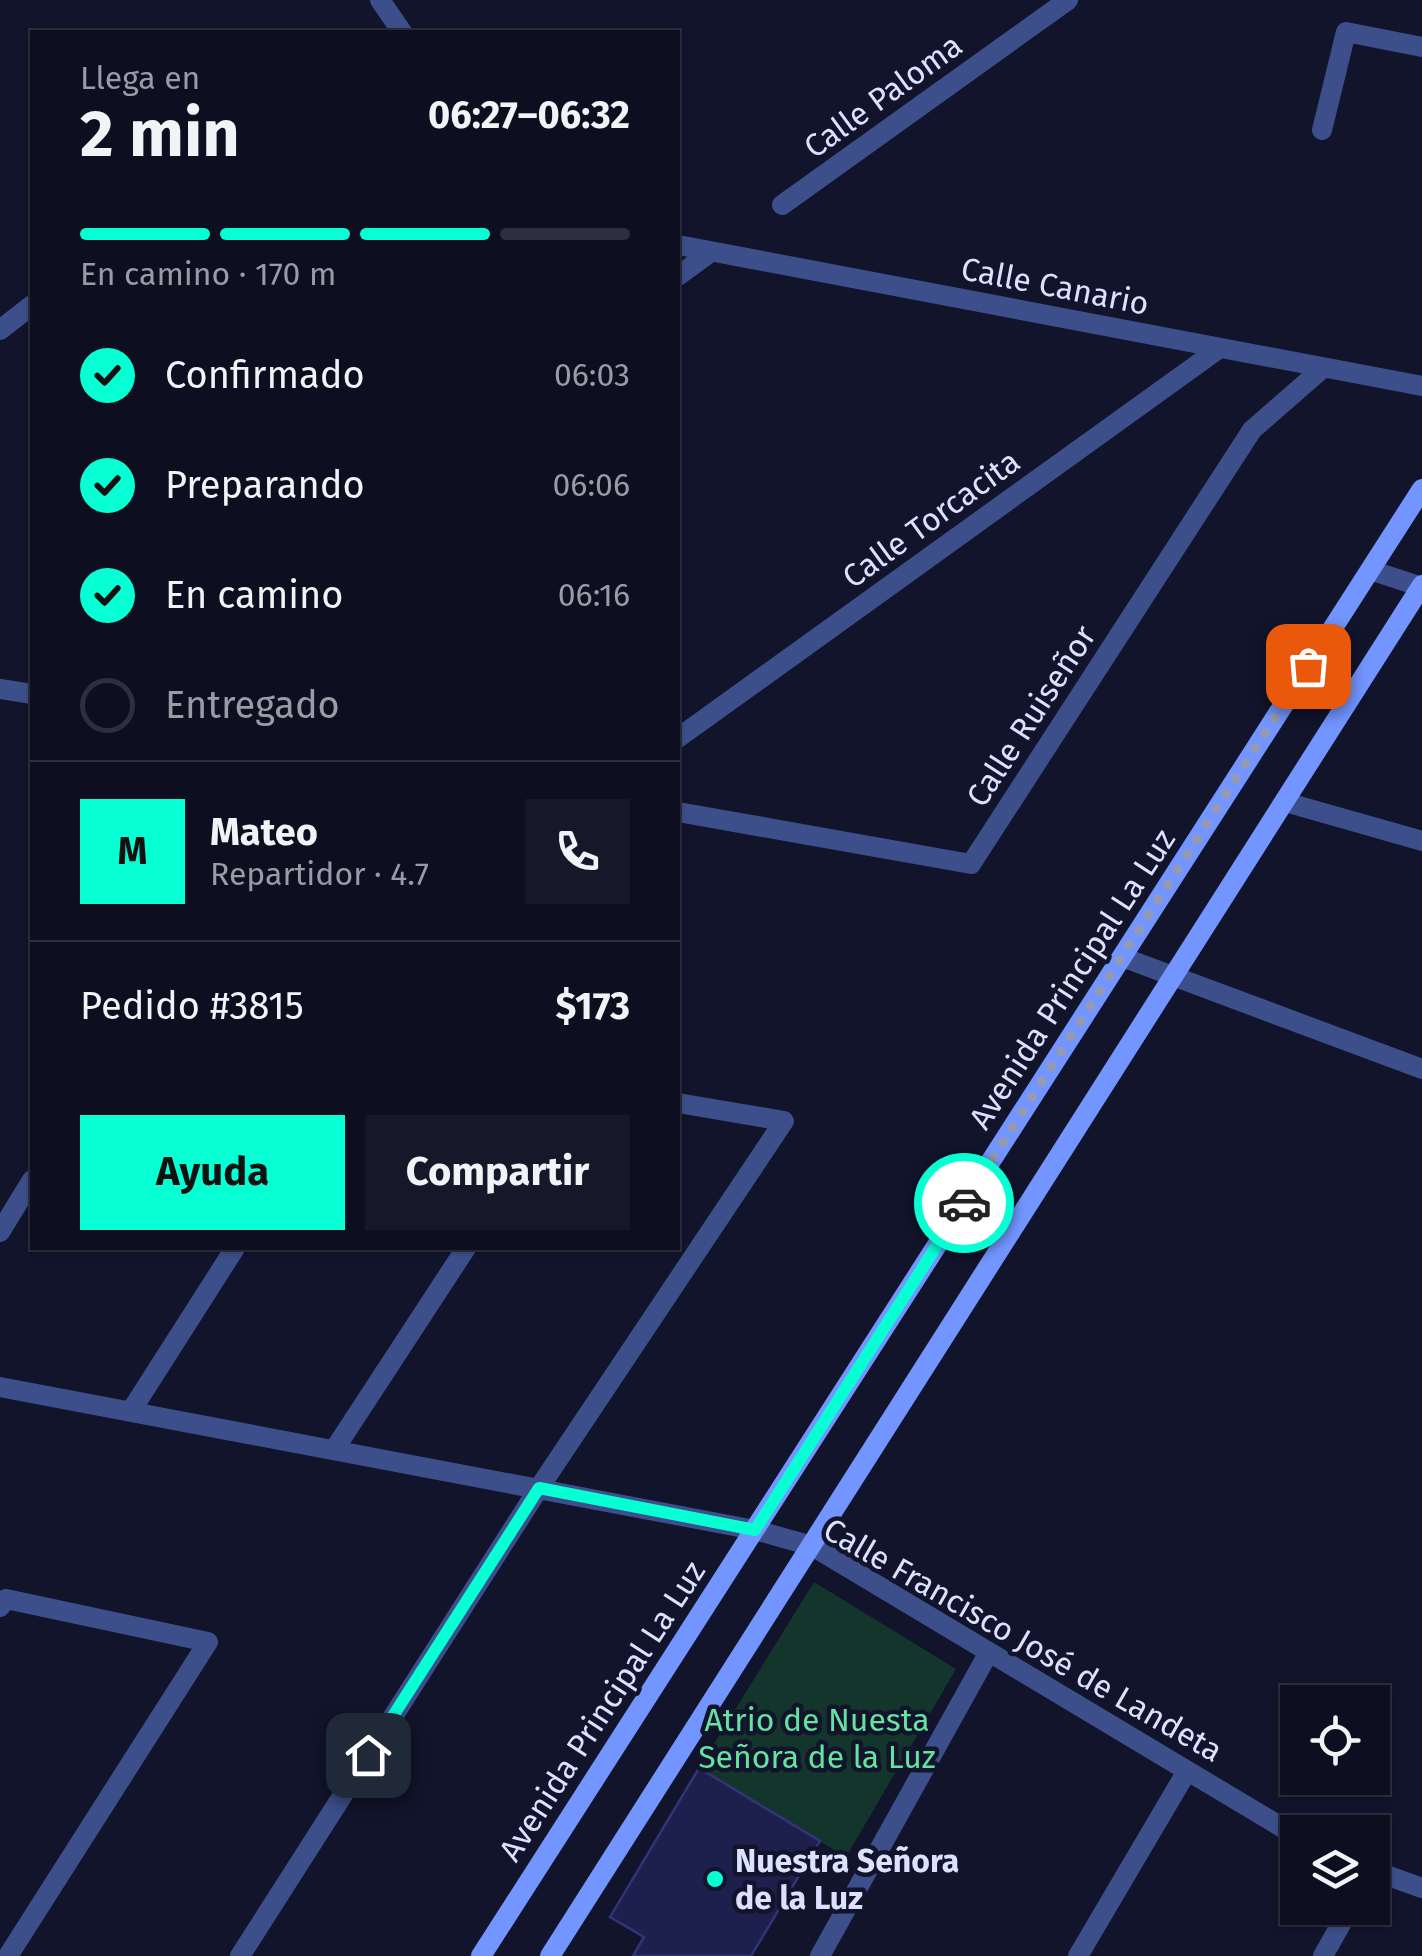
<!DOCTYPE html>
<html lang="es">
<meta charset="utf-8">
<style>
body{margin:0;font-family:"Fira Sans",sans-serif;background:#161829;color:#f1f3f6;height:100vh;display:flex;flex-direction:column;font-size:38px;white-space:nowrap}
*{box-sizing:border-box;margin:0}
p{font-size:32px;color:#9a9ca5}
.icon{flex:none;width:55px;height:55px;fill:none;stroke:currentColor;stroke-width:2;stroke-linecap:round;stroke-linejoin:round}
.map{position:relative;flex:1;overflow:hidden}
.drawer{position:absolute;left:30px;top:30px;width:650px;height:1220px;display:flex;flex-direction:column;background:#0d0f20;border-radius:0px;box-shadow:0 2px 8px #0004,0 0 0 2px #2d2f3e}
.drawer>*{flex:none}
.buttons{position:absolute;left:1280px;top:1685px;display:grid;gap:20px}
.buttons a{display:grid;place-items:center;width:110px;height:110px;border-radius:0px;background:#0d0f20;box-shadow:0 2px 8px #0004,0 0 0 2px #2d2f3e;font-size:50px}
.pin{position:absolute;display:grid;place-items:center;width:85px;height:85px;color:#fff;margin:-42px;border-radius:20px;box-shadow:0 5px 15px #0006}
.courier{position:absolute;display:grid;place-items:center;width:100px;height:100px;margin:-50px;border:8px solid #07ffd4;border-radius:50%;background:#fff;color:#222;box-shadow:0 2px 12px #0007}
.head em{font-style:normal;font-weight:700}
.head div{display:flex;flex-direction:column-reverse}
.head{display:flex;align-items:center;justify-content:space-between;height:170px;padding:0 50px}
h1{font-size:65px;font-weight:700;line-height:75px}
.bar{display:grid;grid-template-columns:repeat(4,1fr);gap:15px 10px;align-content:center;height:120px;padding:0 50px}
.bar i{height:12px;border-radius:8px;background:#2d2f3e}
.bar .active{background:#07ffd4}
.bar p{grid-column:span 4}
.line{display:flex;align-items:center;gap:25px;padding:0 50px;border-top:2px solid #2d2f3e}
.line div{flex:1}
.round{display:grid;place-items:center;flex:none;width:105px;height:105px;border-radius:0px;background:#161829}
ol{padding:0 50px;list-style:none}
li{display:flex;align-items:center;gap:30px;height:110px}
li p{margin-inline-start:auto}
li .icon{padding:10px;border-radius:50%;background:#07ffd4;color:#111;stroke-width:4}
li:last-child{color:#9a9ca5}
li i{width:55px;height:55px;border:5px solid #2d2f3e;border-radius:50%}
.action{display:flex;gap:20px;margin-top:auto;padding:20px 50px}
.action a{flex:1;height:115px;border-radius:0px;background:#07ffd4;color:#111;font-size:40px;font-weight:700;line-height:115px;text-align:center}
.action a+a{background:#161829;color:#f1f3f6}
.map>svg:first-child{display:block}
.green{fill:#14352b}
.building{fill:#1d204c;stroke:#2f3578;stroke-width:2.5}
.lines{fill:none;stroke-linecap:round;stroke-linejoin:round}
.street{stroke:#3c4f8a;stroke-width:20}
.secondary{stroke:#7295ff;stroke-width:20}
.done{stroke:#9499b5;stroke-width:10;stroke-dasharray:0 18}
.route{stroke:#07ffd4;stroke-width:12}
.poi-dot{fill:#07ffd4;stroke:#11142b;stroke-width:4}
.labels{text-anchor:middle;stroke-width:9;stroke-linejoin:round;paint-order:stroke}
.street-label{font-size:32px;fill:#dbe1ff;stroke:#11142b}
.park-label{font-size:32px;fill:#65e1a0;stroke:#11142b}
.poi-label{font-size:32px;font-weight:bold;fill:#dbe1ff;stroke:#11142b;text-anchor:start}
</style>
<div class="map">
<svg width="1422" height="1956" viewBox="0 0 1422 1956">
<rect width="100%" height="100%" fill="#11142b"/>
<path class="green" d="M814,1582L956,1669L846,1857L699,1768Z"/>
<path class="building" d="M699,1768L820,1841L751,1956H633L644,1937L610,1917Z"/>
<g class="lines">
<path class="street" d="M380,0L402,32
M1322,130L1346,32L1422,47
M782,205L1068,0
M678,245L1422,386
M678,276L711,252
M0,330L32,305
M1370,570L1422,587
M0,689L32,694
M678,738L1220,348
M1285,802L1422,841
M678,812L971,864L1252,430L1323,368
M1122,957L1422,1069
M0,1232L32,1180
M0,1387L755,1530L812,1546L1298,1837
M131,1411L235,1248
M334,1450L466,1248
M0,1607L6,1599L208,1642L8,1956
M1372,1870L1422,1888
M240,1956L539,1488L784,1121L678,1103
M820,1956L989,1652
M1078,1956L1187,1771
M1323,1956L1350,1908"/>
<path class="secondary" d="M481,1956L1422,489
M550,1956L1422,585"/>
</g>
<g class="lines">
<path class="done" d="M964,1203L1308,666"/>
<path class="route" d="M368,1755L539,1488L755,1530L964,1203"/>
</g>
<circle class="poi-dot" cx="715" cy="1879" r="10"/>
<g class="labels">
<g class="street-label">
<text transform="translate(883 96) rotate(-36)" y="11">Calle Paloma</text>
<text transform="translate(1055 286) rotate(11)" y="11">Calle Canario</text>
<text transform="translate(931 519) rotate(-36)" y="11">Calle Torcacita</text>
<text transform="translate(1031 716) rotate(-57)" y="11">Calle Ruiseñor</text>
<text transform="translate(1072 979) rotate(-57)" y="11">Avenida Principal La Luz</text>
<text transform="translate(1023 1640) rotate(30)" y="11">Calle Francisco José de Landeta</text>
<text transform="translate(602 1711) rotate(-57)" y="11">Avenida Principal La Luz</text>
</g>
<g class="park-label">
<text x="817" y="1731">Atrio de Nuesta<tspan x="817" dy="37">Señora de la Luz</tspan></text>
</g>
<g class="poi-label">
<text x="735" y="1872">Nuestra Señora<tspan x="735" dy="37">de la Luz</tspan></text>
</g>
</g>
</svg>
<div class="buttons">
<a><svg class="icon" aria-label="locate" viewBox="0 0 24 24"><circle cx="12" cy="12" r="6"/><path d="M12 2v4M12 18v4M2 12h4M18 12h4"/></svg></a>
<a><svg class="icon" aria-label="layers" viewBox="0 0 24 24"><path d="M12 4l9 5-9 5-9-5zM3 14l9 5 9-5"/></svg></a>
</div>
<div class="pin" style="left:1308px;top:666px;background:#ea580c"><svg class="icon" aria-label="bag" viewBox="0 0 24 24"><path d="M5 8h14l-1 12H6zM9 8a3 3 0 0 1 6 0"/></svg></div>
<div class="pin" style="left:368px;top:1755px;background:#1f2937"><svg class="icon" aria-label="home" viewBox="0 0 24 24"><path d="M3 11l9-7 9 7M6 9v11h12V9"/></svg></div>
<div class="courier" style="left:964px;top:1203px"><svg class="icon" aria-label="car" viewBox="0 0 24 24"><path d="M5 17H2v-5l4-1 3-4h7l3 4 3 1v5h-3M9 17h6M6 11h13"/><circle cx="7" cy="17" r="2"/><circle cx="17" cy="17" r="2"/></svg></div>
<section class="drawer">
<div class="head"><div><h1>2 min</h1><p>Llega en</p></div><em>06:27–06:32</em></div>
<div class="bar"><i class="active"></i><i class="active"></i><i class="active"></i><i></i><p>En camino · 170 m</p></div>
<ol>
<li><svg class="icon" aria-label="check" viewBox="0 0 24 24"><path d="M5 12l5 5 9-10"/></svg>Confirmado<p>06:03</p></li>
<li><svg class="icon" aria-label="check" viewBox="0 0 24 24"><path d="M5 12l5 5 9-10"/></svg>Preparando<p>06:06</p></li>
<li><svg class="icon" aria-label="check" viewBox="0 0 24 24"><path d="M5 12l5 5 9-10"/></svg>En camino<p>06:16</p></li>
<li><i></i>Entregado</li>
</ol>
<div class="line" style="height:180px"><b class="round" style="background:#07ffd4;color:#111">M</b><div><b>Mateo</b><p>Repartidor · 4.7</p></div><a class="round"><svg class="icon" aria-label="phone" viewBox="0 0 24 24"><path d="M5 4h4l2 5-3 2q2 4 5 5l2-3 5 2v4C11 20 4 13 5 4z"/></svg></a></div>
<div class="line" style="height:130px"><div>Pedido #3815</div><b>$173</b></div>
<div class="action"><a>Ayuda</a><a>Compartir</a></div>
</section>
</div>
